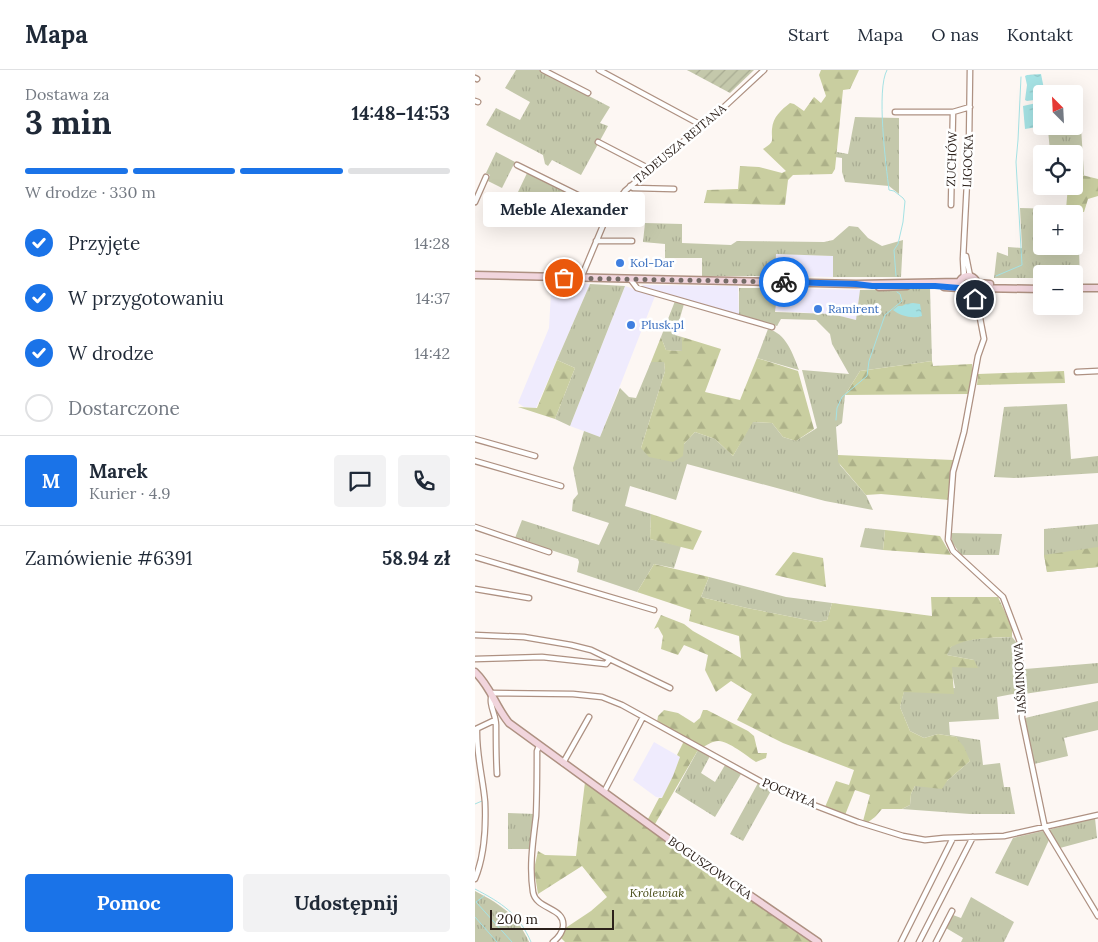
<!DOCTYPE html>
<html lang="pl">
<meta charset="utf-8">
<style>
body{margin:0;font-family:Lora,serif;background:#f2f2f3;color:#1f2937;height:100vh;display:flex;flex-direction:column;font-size:19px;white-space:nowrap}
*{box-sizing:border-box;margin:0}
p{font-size:16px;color:#747a83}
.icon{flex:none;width:28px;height:28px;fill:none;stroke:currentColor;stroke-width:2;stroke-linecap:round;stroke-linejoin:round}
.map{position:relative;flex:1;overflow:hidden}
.sheet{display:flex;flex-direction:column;background:#fff;width:475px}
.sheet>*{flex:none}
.needle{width:32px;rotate:336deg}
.controls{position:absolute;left:558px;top:15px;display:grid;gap:10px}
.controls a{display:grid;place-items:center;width:50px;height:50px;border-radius:5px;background:#fff;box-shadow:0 5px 20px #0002;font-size:25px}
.scale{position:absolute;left:15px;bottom:12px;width:124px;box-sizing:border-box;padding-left:5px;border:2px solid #2c211b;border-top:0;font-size:14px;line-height:18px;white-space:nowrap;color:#2c211b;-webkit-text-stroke:4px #fff;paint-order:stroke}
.pin{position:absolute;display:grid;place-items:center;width:42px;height:42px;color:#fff;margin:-21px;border:2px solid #fff;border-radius:50%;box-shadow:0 1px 5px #0007}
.courier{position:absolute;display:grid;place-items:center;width:50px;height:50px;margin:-25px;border:4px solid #1a73e8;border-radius:50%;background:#fff;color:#222;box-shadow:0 1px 6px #0007}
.bubble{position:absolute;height:35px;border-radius:5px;background:#fff;box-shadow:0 5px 20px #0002;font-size:16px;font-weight:700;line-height:35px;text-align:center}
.head em{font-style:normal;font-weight:700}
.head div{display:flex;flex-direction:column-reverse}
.head{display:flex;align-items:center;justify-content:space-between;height:85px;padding:0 25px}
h1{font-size:32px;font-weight:700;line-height:38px}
.bar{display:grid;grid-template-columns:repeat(4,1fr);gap:8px 5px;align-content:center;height:60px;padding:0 25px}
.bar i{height:6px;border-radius:4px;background:#e0e1e3}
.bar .selected{background:#1a73e8}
.bar p{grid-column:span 4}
.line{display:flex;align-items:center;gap:12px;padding:0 25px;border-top:1px solid #e0e1e3}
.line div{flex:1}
.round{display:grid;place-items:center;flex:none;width:52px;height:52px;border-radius:5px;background:#f2f2f3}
ol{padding:0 25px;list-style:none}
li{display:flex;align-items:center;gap:15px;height:55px}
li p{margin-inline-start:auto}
li .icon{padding:5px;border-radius:50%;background:#1a73e8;color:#fff;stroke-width:4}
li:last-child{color:#747a83}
li i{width:28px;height:28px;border:2px solid #e0e1e3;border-radius:50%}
.primary-button{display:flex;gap:10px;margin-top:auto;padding:10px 25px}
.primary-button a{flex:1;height:58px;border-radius:5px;background:#1a73e8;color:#fff;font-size:20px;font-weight:700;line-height:58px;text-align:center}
.primary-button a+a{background:#f2f2f3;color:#1f2937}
header{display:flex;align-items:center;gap:30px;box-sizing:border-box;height:70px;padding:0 25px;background:#fff;border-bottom:1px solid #e0e1e3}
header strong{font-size:24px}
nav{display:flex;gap:28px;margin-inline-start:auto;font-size:18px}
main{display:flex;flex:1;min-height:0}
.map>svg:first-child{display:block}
.commercial{fill:#efebfd}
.grass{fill:url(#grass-tufts)}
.forest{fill:url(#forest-firs)}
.garden{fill:url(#garden-furrows)}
.water{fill:url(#water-ripples)}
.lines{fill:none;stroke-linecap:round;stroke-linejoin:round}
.stream{stroke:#a5e2e4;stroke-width:1}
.street-casing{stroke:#ae9182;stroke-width:7}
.secondary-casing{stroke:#ae9182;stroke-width:9}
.street{stroke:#fff;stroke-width:4.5}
.secondary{stroke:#f1d5dd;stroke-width:6}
.done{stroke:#756c67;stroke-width:5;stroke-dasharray:0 9}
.route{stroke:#1a73e8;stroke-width:6}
.shop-dot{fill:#3f7fe0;stroke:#fff;stroke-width:2}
.labels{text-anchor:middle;stroke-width:5;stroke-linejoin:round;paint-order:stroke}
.street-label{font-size:12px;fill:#2c211b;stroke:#fff}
.shop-label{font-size:12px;fill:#366cbe;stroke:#fff;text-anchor:start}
.park-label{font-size:12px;font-style:italic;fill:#474b16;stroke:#fff}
</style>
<header>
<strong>Mapa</strong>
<nav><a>Start</a><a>Mapa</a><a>O nas</a><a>Kontakt</a></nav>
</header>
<main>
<section class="sheet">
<div class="head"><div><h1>3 min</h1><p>Dostawa za</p></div><em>14:48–14:53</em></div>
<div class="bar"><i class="selected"></i><i class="selected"></i><i class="selected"></i><i></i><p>W drodze · 330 m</p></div>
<ol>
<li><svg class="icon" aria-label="check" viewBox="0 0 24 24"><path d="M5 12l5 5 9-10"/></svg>Przyjęte<p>14:28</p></li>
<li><svg class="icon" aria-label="check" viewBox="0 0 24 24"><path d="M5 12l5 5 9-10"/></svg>W przygotowaniu<p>14:37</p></li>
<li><svg class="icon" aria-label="check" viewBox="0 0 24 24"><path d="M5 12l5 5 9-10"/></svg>W drodze<p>14:42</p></li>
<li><i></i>Dostarczone</li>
</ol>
<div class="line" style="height:90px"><b class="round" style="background:#1a73e8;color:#fff">M</b><div><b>Marek</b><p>Kurier · 4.9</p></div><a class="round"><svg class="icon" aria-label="chat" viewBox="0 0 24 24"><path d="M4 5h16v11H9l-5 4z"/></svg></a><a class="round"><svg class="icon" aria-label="phone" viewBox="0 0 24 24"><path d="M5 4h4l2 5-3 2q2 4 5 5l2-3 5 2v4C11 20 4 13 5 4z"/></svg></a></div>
<div class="line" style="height:65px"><div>Zamówienie #6391</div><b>58.94 zł</b></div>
<div class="primary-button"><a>Pomoc</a><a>Udostępnij</a></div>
</section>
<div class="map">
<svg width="623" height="872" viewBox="0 0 623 872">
<defs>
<pattern id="grass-tufts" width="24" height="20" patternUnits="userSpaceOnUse" patternTransform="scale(1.25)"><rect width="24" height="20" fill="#c4c8ab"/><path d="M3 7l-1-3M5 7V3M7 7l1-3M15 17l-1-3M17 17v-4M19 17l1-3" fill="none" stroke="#a9ac93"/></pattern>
<pattern id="forest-firs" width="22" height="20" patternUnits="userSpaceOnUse" patternTransform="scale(1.25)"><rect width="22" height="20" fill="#c9cea0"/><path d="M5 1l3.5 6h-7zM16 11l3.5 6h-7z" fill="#adb189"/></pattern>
<pattern id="garden-furrows" width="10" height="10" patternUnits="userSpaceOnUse" patternTransform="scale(1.25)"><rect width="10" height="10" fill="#c4c8ab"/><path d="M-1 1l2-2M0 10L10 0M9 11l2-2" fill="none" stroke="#a9ac93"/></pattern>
<pattern id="water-ripples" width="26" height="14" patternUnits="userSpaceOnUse" patternTransform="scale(1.25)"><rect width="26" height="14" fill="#a5e2e4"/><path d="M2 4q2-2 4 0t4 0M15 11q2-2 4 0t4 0" fill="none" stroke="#8ec2c3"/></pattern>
</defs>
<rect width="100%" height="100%" fill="#fdf7f3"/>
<path class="commercial" d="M301,184L358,186V207L300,206Z
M78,212L115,214L61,338L49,337L43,333L74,258L76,222Z
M168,215L263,216L264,245L167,217Z
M150,216L180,226L125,367L95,356Z
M303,218L385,220L381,250L357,244L300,241Z
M179,672L205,687L198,706L187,728L181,727L158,710Z"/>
<path class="grass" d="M41,0H64L135,37L125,53L133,56L106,105L77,90L73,96L70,94L68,85L11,55L21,38L45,50L55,32L30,18Z
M380,47L424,48V124L414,116L370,112L367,102V88L360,87L362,82L373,84Z
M606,57L609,105L599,103V84H595V78L575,81L573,60Z
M21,82L40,92L27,118L13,111L15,105L11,103Z
M53,101L108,129L100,146L43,122Z
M545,138L582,139V144H566V176H599V153L603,152L605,209H599V204H566V208H519L522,182L533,186V177L547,178Z
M170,153L207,154V173L256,175L262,171L349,172L358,170L374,156L383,157L393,168L407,176L428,170L426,207H358V186L301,184L300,206H227V188H190V174L168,172Z
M115,214L150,216L95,356L80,349L100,298L82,290Z
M264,218H303L300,242L357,244L381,250L385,220L455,218L457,291L385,301L370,325L367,353L361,357L363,385L365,395L391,425L398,440L350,431L212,394L201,430L155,416L150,436L176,444L175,469L206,476L199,498L179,494L162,522L102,502L104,492L103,489L40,468L47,450L124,475L134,453L97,441L98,430L103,424L98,398L109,361L125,367L145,318L154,327L161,328L176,292H189L190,301L166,378L209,374L220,362L240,369L258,386L277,352L297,353L308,367L321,371L342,358L327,300L374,304L357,274L355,264L341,250L306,249L302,256L264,245Z
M200,231L209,234L200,265L207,267V281L191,280L186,267Z
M293,259C311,263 318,284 324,300L282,288Z
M592,334L596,389L623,386V403L539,408L519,407L529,337Z
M623,454V497L572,502L569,485V459Z
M390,458L410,460L408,480L385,477Z
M476,463L527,464L524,485H486L477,472Z
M234,507L311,527L357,533L352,550L343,552L272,538L226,527Z
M537,567L541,572L543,623L522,627L524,649L474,652L475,665L505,670L508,695L525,693L529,717H535L540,744H495L427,739L435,735L436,724L440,716L472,711L495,691L481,667L463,664L449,668L435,661L425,637L429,621L480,618L476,597L499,590L472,585C473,583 473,580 475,578C483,567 523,568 537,567Z
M623,593V613L549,624L550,599Z
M623,631V660L589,668L593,686L559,694L550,648Z
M223,680L235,686L226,703L240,712L250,695L266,704L240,747L200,722Z
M283,713L297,719L268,771L255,764Z
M33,743L60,744L56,779H33Z
M620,748L622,768L585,778L573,760Z
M568,761L574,770L553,816L520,803L538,768Z
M0,821C25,834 42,845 54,872H0Z
M496,827L539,852L529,872H486L488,868L471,858L478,845L486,848Z"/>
<path class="forest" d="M346,0H384L375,19L368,20L360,99L357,104L318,105L313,110L310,135L229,133L232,120L263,119L265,96L284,97L307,103L311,101L288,79C301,71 296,71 297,59C298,47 306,40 315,33L319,34L329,41L339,27L346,33L351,26L344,5Z
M599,103L623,109V126L613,129L609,142H603V152L599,153V144H582V139H591L593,116H599Z
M186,267L191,280L207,281V267L246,279L230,322L265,330L282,288L323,301L339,359L321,371L308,367L297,353L278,352L258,386L240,369L220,362L209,374L208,386L198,392L174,387L166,378L190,301L189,292H176Z
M82,290L100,298L80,349L43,337L62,338Z
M457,291L458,296L497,294L498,307L493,324L370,325L385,301Z
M589,301L590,313L502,315L503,304Z
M363,385L478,390L474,430L406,424L391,425L363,392Z
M176,444L227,461L218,480L175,469Z
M410,460L465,466L476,485L408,480Z
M623,477V497L572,502L569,485Z
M318,482L348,488L351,517L300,505Z
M179,494L234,507L226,527L272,538L343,552L352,550L357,533L457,546L456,527H523L537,557V567C516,568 494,567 476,577L472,585L499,590L503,598L477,597L479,624L429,622L425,637L435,661L449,668L463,664L481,667L489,677L495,691L472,711L467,719L440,716L436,724L435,735L427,739H407L400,747L392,753L388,751L395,725L380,720L370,745L350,737L361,711L374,715L379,700L308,673L262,650L277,624L256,611L241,622L230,600L233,585L209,575L203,585L186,579L188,566L183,557L179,559L186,545L209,554L218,561L266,588L264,566L214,551L216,540L162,522Z
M189,640L203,643L219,653L225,648L228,640H232L273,661L279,666L283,683H292L291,688L281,692C272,686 252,670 243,671C238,671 232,675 228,677L182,652L183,646Z
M209,671L223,680L180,754L173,749L184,728H187L198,706L205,687L202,685Z
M110,712L193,773L336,872H90L86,868L89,859L116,841L132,827L107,796L63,824L59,799L63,781L70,785L101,786Z"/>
<path class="garden" d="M212,0H279L255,23Z"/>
<path class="water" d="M566,4L570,24H566V29L552,31L550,30L552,15L550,6L552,5Z
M566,32V56H568L550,59L548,36Z
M438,233L445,234L447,246C438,249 425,246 418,240L423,236H427L431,234Z"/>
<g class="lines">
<path class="stream" d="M412,0C401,19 411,95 414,120L419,121L428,128L430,131L428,152L423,174L419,180L421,206
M521,206L547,195L541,92L543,70L546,7
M361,350L362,338L367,327L392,306L394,291L410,245L427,231L425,224L422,222
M0,734L7,731
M0,819C27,833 44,844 56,872
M9,826L1,832L37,872
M0,847L22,872"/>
<g class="street-casing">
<path id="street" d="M68,0L113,23
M124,0L228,56
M0,8L2,9
M0,31L3,32
M420,42H478L495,37
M123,72L175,99
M42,95L135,141
M155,116L158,118L199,119
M0,132L11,107
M476,135L478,42
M121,171H157
M491,186L495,206
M489,207L488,189L494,74L495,0
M106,208L132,146L150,121L249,37L289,0
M156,210L162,218L297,257
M500,222L509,269L503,286L489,362L478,402L473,470L478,481L528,527L545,572L547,648L570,758L623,846
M602,302L623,301
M0,369L60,386
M0,391L86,416
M0,457L74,482
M0,487L179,540
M0,519L54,528
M0,565L49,567L96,575L116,580L195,618
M0,589L67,587L131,594L135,589
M1,659L20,650
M64,676L62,681C62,702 62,724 61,746C58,771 54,796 58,822C61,840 91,837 88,857C87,863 83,868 78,872
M88,693L114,647
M22,704C21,687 21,671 21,655C21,644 13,635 17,623L98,624L127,627L147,635L294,716L331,732L383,752L428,766L450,770L469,768L529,766L623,745
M129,722L168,647
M0,809C9,787 11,756 10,732C8,708 1,684 2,659
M426,872L478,768
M444,872L498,767
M461,872L477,841"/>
</g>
<g class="secondary-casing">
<path id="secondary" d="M0,205L381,214L484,212
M484 215a9 9 0 1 1 18 0a9 9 0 1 1-18 0Z
M502,213L515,214
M404,217L432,216
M469,217L484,218
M502,218L566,219
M599,218H623
M0,602C16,617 20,636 34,653L206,778L343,872"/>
</g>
<use href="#street" class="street"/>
<use href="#secondary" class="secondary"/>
</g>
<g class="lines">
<path class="done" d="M89,208L309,212"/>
<path class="route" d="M309,212L381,214L397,216H460L484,218L487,222L494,225L501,234L500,229"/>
</g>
<g class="shop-dot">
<circle cx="145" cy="193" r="5"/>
<circle cx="343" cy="239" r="5"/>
<circle cx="156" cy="255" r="5"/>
</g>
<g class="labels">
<g class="street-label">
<text transform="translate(205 74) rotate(-40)" y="4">TADEUSZA REJTANA</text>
<text transform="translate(477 89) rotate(-88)" y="4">ZUCHÓW</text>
<text transform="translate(493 91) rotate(-88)" y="4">LIGOCKA</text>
<text transform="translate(545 608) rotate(-93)" y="4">JAŚMINOWA</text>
<text transform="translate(314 723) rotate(23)" y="4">POCHYŁA</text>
<text transform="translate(235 798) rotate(35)" y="4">BOGUSZOWICKA</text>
</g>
<g class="shop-label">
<text x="155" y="197">Kol-Dar</text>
<text x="353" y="243">Ramirent</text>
<text x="166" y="259">Plusk.pl</text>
</g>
<g class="park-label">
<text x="182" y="827">Królewiak</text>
</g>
</g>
</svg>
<div class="controls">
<a><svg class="needle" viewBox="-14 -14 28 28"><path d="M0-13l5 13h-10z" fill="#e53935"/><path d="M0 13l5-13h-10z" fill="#747a83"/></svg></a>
<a><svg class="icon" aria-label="locate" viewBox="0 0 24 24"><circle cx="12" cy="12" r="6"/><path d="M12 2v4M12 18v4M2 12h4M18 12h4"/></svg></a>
<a>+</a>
<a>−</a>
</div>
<div class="scale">200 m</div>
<div class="pin" style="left:89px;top:208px;background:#ea580c"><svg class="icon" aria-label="bag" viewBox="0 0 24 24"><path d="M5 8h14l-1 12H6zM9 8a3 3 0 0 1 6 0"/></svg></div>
<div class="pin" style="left:500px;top:229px;background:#1f2937"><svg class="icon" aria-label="home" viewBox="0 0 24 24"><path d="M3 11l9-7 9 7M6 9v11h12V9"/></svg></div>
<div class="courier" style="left:309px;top:212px"><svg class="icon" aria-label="bike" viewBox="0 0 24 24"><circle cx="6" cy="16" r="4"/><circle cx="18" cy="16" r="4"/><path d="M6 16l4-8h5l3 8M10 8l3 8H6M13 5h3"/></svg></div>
<div class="bubble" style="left:8px;top:122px;width:162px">Meble Alexander</div>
</div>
</main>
